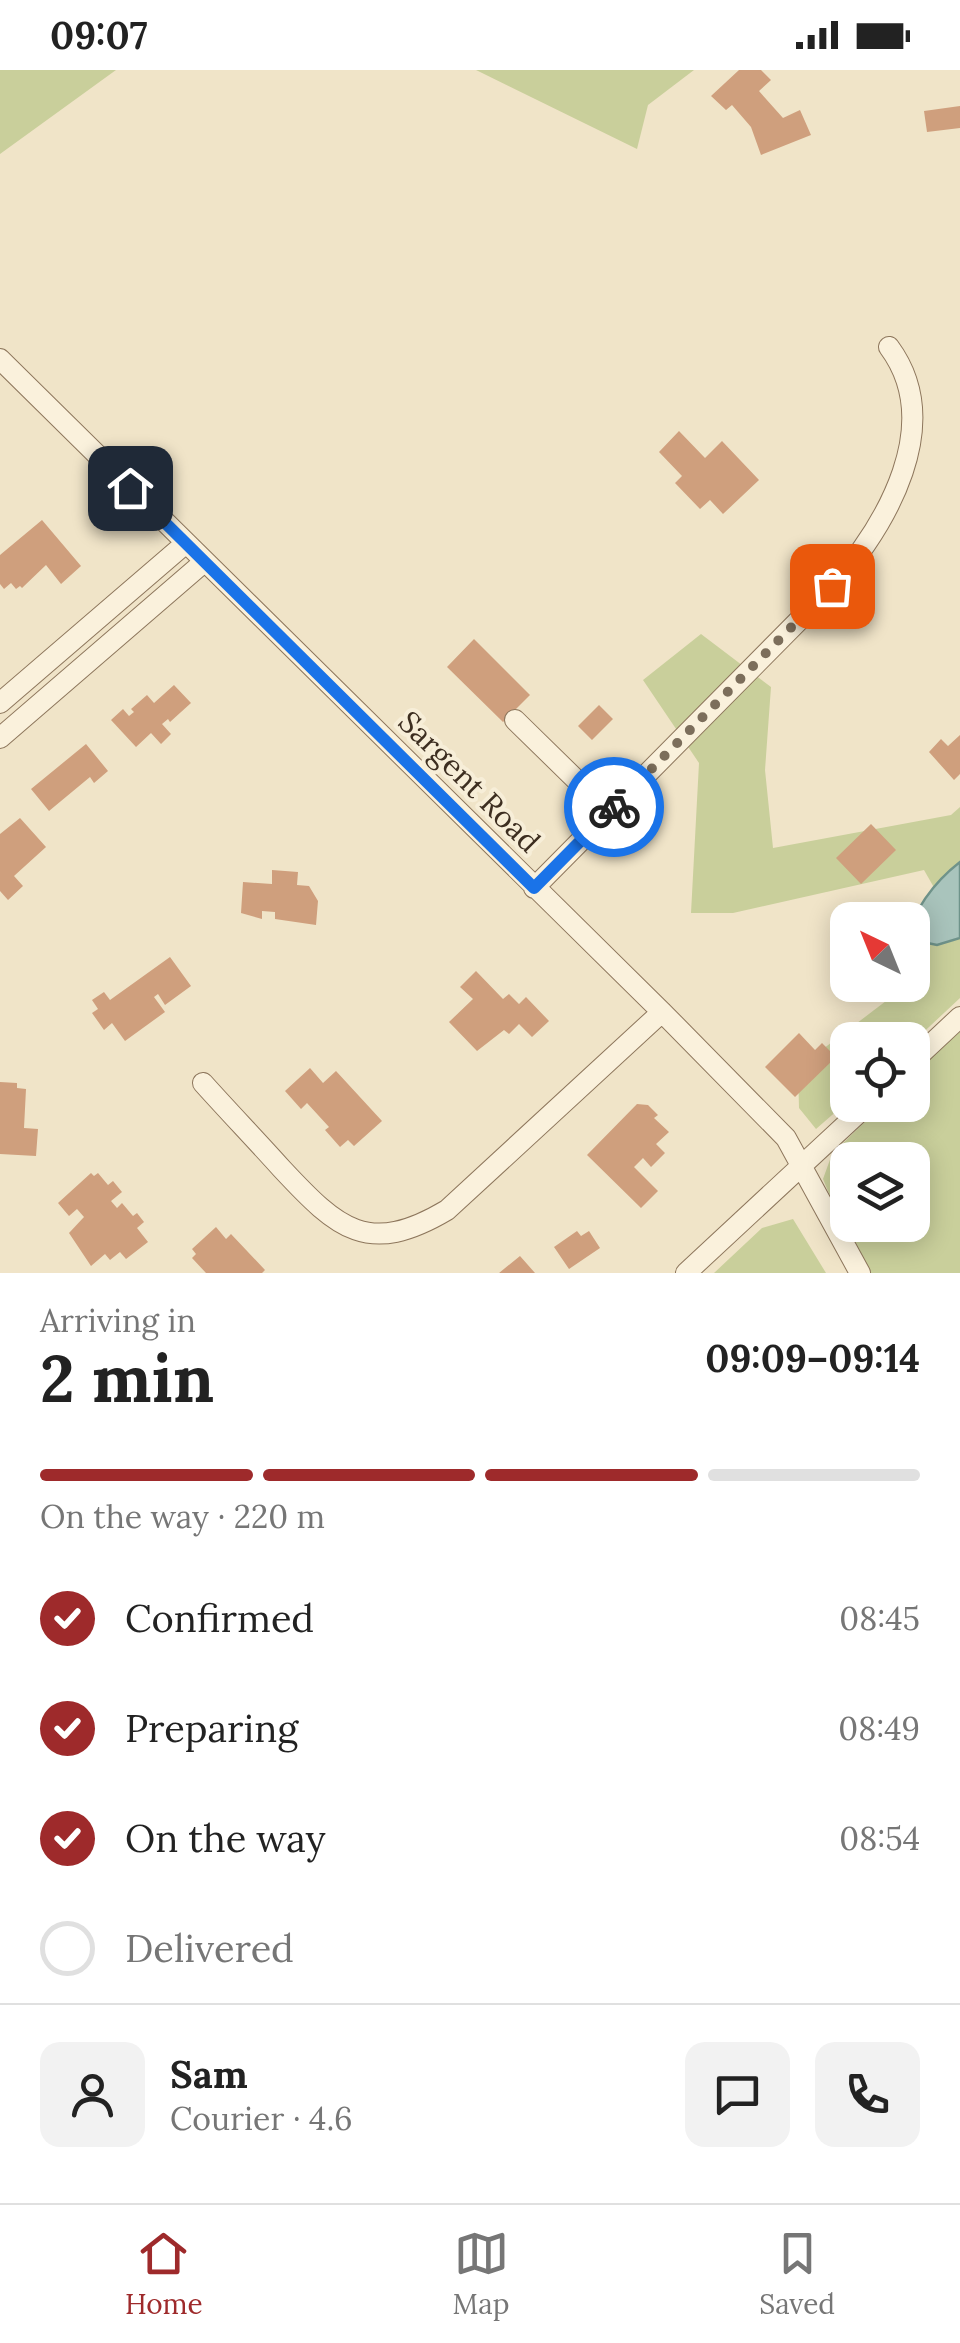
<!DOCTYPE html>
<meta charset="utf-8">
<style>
body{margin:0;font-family:Lora,serif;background:#f2f2f2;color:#222;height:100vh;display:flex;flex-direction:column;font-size:38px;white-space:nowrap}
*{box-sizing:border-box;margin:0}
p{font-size:32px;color:#767676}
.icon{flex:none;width:55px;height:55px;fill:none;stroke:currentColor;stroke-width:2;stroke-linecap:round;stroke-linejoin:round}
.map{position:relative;height:1203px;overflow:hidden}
.sheet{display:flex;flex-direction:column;background:#fff;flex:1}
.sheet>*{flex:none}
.needle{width:65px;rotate:317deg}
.fabs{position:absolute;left:830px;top:832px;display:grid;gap:20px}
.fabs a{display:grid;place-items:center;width:100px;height:100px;border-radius:20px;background:#fff;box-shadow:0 5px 25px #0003;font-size:50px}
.pin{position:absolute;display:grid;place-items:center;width:85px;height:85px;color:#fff;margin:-42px;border-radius:20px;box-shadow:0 5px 15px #0006}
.courier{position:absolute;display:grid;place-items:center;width:100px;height:100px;margin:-50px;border:8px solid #1a73e8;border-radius:50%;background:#fff;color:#222;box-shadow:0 2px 12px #0007}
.overview em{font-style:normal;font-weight:700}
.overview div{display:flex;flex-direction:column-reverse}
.overview{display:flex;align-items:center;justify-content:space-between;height:170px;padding:0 40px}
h1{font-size:65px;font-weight:700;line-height:75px}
.bar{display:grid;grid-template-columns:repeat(4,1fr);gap:15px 10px;align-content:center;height:120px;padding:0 40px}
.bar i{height:12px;border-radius:8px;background:#e0e0e0}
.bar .active{background:#9e2a2b}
.bar p{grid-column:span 4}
.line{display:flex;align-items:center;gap:25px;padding:0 40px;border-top:2px solid #e0e0e0}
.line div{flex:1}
.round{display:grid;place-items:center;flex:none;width:105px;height:105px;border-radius:20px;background:#f2f2f2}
ol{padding:0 40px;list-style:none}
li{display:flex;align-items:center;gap:30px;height:110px}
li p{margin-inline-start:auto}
li .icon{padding:10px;border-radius:50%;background:#9e2a2b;color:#fff;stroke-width:4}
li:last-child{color:#767676}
li i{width:55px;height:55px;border:5px solid #e0e0e0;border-radius:50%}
.status{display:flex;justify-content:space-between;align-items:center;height:70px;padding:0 50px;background:#fff;direction:ltr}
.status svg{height:28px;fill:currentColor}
.tab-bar{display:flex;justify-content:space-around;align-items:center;height:140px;border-top:2px solid #e0e0e0;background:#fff;font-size:28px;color:#767676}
.tab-bar a{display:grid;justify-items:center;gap:5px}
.tab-bar .active{color:#9e2a2b}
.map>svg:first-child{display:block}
.green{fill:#c9cf9b;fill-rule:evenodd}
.water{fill:#a9c4bc;stroke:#6f938a;stroke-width:2.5}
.building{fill:#cf9f7d}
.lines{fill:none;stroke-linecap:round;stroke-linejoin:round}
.minor-casing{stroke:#8d765c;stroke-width:22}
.minor{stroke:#faf1dc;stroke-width:20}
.done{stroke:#7c6e5b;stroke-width:10;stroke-dasharray:0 18}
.route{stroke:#1a73e8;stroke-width:12}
.labels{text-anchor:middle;stroke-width:8;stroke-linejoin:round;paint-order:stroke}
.street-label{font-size:30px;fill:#3d2e20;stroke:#f7eed8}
</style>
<div class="status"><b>09:07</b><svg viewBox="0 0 49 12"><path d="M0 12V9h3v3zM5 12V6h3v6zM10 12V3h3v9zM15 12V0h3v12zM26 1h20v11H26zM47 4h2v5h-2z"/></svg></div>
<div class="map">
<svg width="960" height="1203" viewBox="0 0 960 1203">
<rect width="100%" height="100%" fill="#f0e4c8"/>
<path class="green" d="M0,0H116L0,84Z
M476,0H694L648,35L637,79Z
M701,564L771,617L765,700L773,778L951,745L960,737V928L913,972L848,970L847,1032L816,1059L799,1038L798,998L907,915H912L944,835L924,800L733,843H691L699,693L643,610Z
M960,959V1203H871L837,1143L823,1109L832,1084L882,1035H912L913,1004ZM848,1090H912V1155H848Z
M793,1149L826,1203H714L762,1158Z"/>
<path class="water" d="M960,792V868L937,875L918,871C900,848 942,806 960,792Z"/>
<path class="building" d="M739,0H761L771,10L759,21L783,48L800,40L811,65L761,85L751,57L732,35L726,40L711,26Z
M960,36V58L927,62L924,41Z
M679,361L705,388L722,371L759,410L723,444L710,430L700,439L675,413L682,406L659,382Z
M42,450L81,496L61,514L46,495L22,518L20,516L16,519L11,513L4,519L0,514V485Z
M474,569L530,625L503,652L447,597Z
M174,615L191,633L170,652L168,649L162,654L171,664L161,674L151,663L136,677L111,650L123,639L129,646L134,642L131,639L147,625L154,633Z
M599,635L613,649L592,670L578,656Z
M960,665V704L954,710L929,682L941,669L948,676Z
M86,674L108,701L94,713L90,707L49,741L31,719Z
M20,748L46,777L14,806L23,816L8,830L0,821V764Z
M871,754L896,780L861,814L836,788Z
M272,800L298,802L297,815L309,816L318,831L316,855L275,849V842L262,841V849L241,843L243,812L272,814Z
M170,887L191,916L165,935L158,924L154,927L165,942L125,971L112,953L104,960L92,943L98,939L92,930L104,922L110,930Z
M476,901L503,929L509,924L519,934L526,927L549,951L532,967L519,954L509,964L504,960L477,981L449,952L473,929L460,917Z
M799,963L815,980L822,973L836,987L795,1027L765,997Z
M310,998L323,1013L336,1001L382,1051L354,1076L348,1070L340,1077L325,1060L329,1057L307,1033L301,1039L285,1021Z
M0,1012L17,1013V1018L26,1019L24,1058L38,1059L36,1086L0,1084Z
M637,1034L648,1035L658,1045L654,1048L669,1062L656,1074L665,1083L651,1097L643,1088L634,1097L658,1121L641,1138L587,1085Z
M91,1103L94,1106L98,1103L108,1115L113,1111L122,1122L111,1131L117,1138L122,1133L133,1146L137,1143L144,1152L137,1158L148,1172L126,1189L120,1182L110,1190L105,1184L91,1196L69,1163L84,1147L77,1139L69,1146L58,1133Z
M216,1157L226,1169L231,1164L265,1200L262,1203H206L192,1188L196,1184L192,1179Z
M577,1161L581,1166L589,1161L600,1178L569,1199L554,1177Z
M520,1186L535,1203H499Z"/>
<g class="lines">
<g class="minor-casing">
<path id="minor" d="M0,289L662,942L786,1068L860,1203
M0,633L186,473
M515,650L609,742
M0,668L204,492
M534,818L833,516C887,454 946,354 889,277
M912,992L960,947
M203,1013C229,1042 256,1070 282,1099C338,1159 368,1187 447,1140L662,942
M686,1203L867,1035"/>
</g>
<use href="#minor" class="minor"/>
</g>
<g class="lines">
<path class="done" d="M614,737L832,516"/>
<path class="route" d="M130,418L534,818L614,737"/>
</g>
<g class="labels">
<g class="street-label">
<text transform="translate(469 712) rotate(45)" y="10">Sargent Road</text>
</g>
</g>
</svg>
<div class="fabs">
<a><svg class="needle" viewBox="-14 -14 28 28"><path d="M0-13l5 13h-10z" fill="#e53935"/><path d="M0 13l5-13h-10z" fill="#767676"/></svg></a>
<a><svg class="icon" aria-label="locate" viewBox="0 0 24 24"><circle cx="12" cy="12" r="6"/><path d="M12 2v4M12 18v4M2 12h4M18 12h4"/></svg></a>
<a><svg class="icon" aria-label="layers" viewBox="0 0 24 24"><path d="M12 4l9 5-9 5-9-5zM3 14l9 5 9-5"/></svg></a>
</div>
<div class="pin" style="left:832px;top:516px;background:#ea580c"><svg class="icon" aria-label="bag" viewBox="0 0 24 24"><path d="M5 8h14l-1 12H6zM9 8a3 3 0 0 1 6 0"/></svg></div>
<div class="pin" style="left:130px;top:418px;background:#1f2937"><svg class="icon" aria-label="home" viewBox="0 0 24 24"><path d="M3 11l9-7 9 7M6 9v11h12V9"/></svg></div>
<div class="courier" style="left:614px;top:737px"><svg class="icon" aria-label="bike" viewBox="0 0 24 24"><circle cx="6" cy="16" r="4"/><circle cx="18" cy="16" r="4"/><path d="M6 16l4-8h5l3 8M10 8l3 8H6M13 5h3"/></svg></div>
</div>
<section class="sheet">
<div class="overview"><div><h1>2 min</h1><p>Arriving in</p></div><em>09:09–09:14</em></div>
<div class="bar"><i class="active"></i><i class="active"></i><i class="active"></i><i></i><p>On the way · 220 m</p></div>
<ol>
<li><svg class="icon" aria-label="check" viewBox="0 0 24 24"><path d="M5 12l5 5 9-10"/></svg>Confirmed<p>08:45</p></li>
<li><svg class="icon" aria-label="check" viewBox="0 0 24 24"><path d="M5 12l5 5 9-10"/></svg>Preparing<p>08:49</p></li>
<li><svg class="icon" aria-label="check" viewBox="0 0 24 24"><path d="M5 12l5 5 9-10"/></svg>On the way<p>08:54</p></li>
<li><i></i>Delivered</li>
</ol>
<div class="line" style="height:180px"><a class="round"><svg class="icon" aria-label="person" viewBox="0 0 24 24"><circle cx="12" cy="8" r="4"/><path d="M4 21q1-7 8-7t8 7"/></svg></a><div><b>Sam</b><p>Courier · 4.6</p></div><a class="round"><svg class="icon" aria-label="chat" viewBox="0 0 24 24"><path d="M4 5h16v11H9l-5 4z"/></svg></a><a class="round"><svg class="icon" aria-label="phone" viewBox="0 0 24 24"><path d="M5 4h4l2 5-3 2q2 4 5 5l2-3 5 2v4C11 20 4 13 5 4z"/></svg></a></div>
</section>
<nav class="tab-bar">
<a class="active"><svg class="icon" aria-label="home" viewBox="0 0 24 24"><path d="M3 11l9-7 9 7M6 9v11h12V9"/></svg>Home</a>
<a><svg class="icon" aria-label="map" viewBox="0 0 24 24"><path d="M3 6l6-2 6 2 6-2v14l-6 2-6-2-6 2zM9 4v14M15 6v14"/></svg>Map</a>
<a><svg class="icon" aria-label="saved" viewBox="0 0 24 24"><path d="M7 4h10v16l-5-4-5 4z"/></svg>Saved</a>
</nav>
